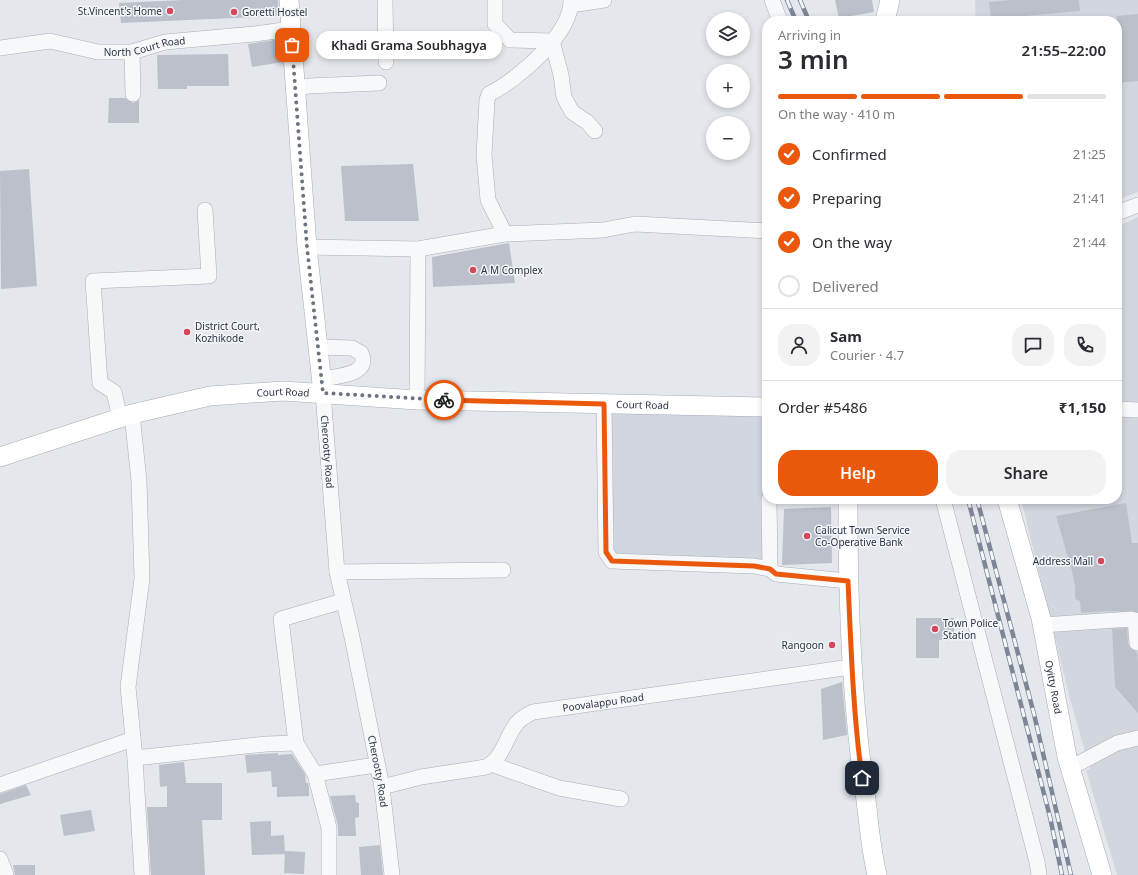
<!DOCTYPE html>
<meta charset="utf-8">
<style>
body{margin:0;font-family:"Noto Sans",sans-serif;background:#f2f2f3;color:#2b2b33;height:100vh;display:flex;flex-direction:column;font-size:15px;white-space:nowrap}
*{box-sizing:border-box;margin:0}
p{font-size:13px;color:#7c7c81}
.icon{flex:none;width:22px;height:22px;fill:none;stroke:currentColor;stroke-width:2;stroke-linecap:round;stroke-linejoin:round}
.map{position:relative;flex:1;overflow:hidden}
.sheet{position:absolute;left:762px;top:16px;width:360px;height:488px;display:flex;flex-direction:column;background:#fff;border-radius:16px;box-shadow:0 2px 6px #0003}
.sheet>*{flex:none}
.buttons{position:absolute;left:706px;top:12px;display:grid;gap:8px}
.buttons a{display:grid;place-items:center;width:44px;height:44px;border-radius:50%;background:#fff;box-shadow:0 2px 6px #0003;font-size:20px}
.pin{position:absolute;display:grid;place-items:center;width:34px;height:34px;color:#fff;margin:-17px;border-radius:8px;box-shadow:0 2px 6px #0006}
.courier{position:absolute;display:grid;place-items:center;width:40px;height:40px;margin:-20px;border:3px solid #ea580c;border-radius:50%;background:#fff;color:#222;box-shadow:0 1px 5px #0007}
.bubble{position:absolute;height:28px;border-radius:14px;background:#fff;box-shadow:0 2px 6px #0003;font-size:13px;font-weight:600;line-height:28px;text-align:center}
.headline em{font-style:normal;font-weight:600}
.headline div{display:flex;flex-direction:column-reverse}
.headline{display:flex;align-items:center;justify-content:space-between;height:68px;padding:0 16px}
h1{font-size:26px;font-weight:600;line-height:30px}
.bar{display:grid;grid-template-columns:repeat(4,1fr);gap:6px 4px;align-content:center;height:48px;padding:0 16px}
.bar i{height:5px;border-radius:3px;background:#e1e1e2}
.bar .current{background:#ea580c}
.bar p{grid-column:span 4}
.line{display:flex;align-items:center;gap:10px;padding:0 16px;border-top:1px solid #e1e1e2}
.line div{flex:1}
.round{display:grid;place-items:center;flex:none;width:42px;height:42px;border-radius:16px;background:#f2f2f3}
ol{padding:0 16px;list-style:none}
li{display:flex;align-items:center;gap:12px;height:44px}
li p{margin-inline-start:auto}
li .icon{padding:4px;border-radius:50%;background:#ea580c;color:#fff;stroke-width:4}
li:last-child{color:#7c7c81}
li i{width:22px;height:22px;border:2px solid #e1e1e2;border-radius:50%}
.primary-button{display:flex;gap:8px;margin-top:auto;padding:8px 16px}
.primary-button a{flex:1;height:46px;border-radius:16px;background:#ea580c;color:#fff;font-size:16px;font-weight:600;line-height:46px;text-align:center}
.primary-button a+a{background:#f2f2f3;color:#2b2b33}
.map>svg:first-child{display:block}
.built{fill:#d2d6de}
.building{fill:#bbc0ca}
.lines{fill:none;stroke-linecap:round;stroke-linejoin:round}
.minor-casing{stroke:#a9aeb7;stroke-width:16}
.major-casing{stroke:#a3abb8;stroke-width:20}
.minor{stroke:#f7f8fa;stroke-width:15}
.major{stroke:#fff;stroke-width:19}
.rail-casing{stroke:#7d8696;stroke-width:4.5}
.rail{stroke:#f4f6f9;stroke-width:3;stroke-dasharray:9;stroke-linecap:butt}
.done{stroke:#6c737f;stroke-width:4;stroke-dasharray:0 7.2}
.route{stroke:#ea580c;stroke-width:5}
.poi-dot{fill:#d1495b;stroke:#f4f6f9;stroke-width:1.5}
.labels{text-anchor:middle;stroke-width:3;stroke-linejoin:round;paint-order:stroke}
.poi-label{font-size:10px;fill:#2b3445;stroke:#f4f6f9;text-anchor:start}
.street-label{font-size:10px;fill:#2b3445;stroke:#f4f6f9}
</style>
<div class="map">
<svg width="1138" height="875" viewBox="0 0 1138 875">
<rect width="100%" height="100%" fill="#e4e7ec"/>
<path class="built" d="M975,0H1138V192L1117,200V21H976Z
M1138,217V875H1117L1086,770L1090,769L1070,699L1021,499H1117V227Z
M612,414H765V559L612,555Z"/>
<path class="building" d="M183,0H278L279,16L121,23L119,3Z
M835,0H872L874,12L839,18Z
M1011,0H1079L1080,11L991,19L989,2Z
M1138,14V81L1117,83V16Z
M281,39L283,62L252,67L248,44Z
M228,54L229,86H187V89H158L157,55Z
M109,98H125L133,103L139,100V123H108Z
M413,164L419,221H345L341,166Z
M29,169L37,286L1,289L0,171Z
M509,243L515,283L433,287L432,257Z
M1126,503L1132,543H1138V612L1111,611L1081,613L1080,601L1075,599V587L1072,571L1056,516Z
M831,507L832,563L782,565L784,509Z
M916,618H954V640H939V658H916Z
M1127,628L1128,644L1130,648L1137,652L1138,662V713L1115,687L1112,629Z
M842,682L847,735L823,740L821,689Z
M278,753V755L292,754L305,774L306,783H308L309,788V796L277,797V787H272L271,771L247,773L245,755Z
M184,762L186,783H222V820H202L205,875H151L147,807H167V786L160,787L159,765Z
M26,785L31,795L0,804V794Z
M355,795L356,802L359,803V817L355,818L356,836H338V826L330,796Z
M91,810L95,831L64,836L60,815Z
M271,821V836L284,835L285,854L252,855L250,822Z
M380,845L383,875H361L359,847Z
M285,851L305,852L304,874L284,873Z
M13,865H35V875H15Z"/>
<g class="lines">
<g class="minor-casing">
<g id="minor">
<path d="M385,0L386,62"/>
<path d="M495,0V24L510,40L552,41L561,75L564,97L572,112L587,122L595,131"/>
<path d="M772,0L780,21"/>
<path d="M571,5L604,0"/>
<path id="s1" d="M0,48L50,41L98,52H132L165,42L254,34L291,29"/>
<path d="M132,52L133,94"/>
<path d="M296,89L309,86L379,83"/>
<path d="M1117,213L1138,205"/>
<path d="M505,234L488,200L484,155L487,100L489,94C517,80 572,34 571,0"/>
<path d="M307,247L418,249L505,234L603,230L635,224L767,231"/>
<path d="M318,347L352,348L361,353C372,375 336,376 322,379"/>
<path id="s2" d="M323,393L337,572L352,637L382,787L392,875"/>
<path d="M417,400L418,249"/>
<path d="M604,404L606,552L612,561L754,566L770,569L776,574L848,581"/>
<path d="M1117,409L1138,410"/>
<path d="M132,414L139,481L142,578L128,687L135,758L142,875"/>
<path d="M120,418L114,392L100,383L93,281L209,276L205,210"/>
<path d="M769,499L770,569"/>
<path d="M943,499L1037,862L1039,875"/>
<path d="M337,572L503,570"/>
<path d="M1042,625L1132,619L1135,620L1137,643"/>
<path d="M296,743L281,619L343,601"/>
<path d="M135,758L266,744L296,743L315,774L376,765"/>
<path d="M491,764L559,788L621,799"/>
<path d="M1070,768L1117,743L1138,738"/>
<path d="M315,774L329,828V875"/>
<path d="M0,785L133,739"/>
<path id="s3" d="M382,787L421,777L486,767C504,758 505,737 517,723C521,718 527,715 533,712L851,667"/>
<path d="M0,859L6,875"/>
</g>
</g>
<g class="major-casing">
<g id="major">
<path d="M289,0L307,247L323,393"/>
<path d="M885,21L890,0"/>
<path id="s4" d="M0,457L132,414L210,396L283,391L417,400L767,407"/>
<path d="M848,499C848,600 851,700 866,800C869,825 871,850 877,875"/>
<path id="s5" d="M1007,499L1041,618L1067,757L1102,875"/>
</g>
</g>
<use href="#minor" class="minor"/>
<use href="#major" class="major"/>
<g class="rail-casing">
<path id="rail" d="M787,0L796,21
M800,0L809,21
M968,499L1050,817L1062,875
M977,499L1034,714L1071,875"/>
</g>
<use href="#rail" class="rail"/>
</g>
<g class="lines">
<path class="done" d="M292,45L307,247L323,393L444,400"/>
<path class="route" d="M444,400L604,404L606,552L612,561L754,566L770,569L776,574L848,581C851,647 853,712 862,778"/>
</g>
<g class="poi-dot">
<circle cx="170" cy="11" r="4"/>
<circle cx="234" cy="12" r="4"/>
<circle cx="473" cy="270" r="4"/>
<circle cx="187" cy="332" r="4"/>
<circle cx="807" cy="536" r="4"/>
<circle cx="1101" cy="561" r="4"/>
<circle cx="935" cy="629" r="4"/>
<circle cx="832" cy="645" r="4"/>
</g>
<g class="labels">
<g class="poi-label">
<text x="162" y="15" text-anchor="end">St.Vincent's Home</text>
<text x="242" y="16">Goretti Hostel</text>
<text x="481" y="274">A M Complex</text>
<text x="195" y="330">District Court,<tspan x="195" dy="12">Kozhikode</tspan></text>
<text x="815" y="534">Calicut Town Service<tspan x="815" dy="12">Co-Operative Bank</tspan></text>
<text x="1093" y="565" text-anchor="end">Address Mall</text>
<text x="943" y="627">Town Police<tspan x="943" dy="12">Station</tspan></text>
<text x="824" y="649" text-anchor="end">Rangoon</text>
</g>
<g class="street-label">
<text dy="4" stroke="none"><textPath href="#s1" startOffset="147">North Court Road</textPath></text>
<text dy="4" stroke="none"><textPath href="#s4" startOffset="292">Court Road</textPath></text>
<text dy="4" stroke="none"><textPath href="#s4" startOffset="652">Court Road</textPath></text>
<text dy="4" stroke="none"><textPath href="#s2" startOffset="59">Cherootty Road</textPath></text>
<text dy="4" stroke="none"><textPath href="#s5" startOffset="194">Oyitty Road</textPath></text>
<text dy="4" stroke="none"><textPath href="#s3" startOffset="251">Poovalappu Road</textPath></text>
<text dy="4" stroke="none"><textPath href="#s2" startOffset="383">Cherootty Road</textPath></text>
</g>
</g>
</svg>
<div class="buttons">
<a><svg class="icon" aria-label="layers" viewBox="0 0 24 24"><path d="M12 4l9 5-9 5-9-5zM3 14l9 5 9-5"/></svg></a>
<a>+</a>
<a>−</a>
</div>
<div class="pin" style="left:292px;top:45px;background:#ea580c"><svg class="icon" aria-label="bag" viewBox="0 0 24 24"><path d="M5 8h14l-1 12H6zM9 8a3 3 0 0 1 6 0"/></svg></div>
<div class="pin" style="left:862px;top:778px;background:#1f2937"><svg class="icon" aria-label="home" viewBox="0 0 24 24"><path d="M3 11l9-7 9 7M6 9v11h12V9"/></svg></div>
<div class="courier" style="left:444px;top:400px"><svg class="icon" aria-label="bike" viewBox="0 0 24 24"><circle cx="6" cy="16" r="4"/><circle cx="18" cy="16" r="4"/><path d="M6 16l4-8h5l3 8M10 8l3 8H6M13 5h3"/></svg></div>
<div class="bubble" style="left:316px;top:31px;width:186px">Khadi Grama Soubhagya</div>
<section class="sheet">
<div class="headline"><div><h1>3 min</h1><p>Arriving in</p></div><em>21:55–22:00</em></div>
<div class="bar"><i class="current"></i><i class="current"></i><i class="current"></i><i></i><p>On the way · 410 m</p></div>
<ol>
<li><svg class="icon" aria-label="check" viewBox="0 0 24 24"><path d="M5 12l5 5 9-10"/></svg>Confirmed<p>21:25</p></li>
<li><svg class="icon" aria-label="check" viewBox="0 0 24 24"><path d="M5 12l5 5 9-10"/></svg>Preparing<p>21:41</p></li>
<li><svg class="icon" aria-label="check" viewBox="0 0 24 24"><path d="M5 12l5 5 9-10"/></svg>On the way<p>21:44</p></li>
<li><i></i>Delivered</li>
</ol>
<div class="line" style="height:72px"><a class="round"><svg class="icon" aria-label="person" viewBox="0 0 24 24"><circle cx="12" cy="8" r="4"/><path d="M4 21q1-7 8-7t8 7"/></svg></a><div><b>Sam</b><p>Courier · 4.7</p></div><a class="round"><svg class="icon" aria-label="chat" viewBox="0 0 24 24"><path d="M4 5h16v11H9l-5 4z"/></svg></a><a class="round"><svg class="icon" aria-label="phone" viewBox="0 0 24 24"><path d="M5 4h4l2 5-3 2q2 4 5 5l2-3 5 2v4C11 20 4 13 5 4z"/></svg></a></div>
<div class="line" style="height:52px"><div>Order #5486</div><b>₹1,150</b></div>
<div class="primary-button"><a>Help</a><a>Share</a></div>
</section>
</div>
